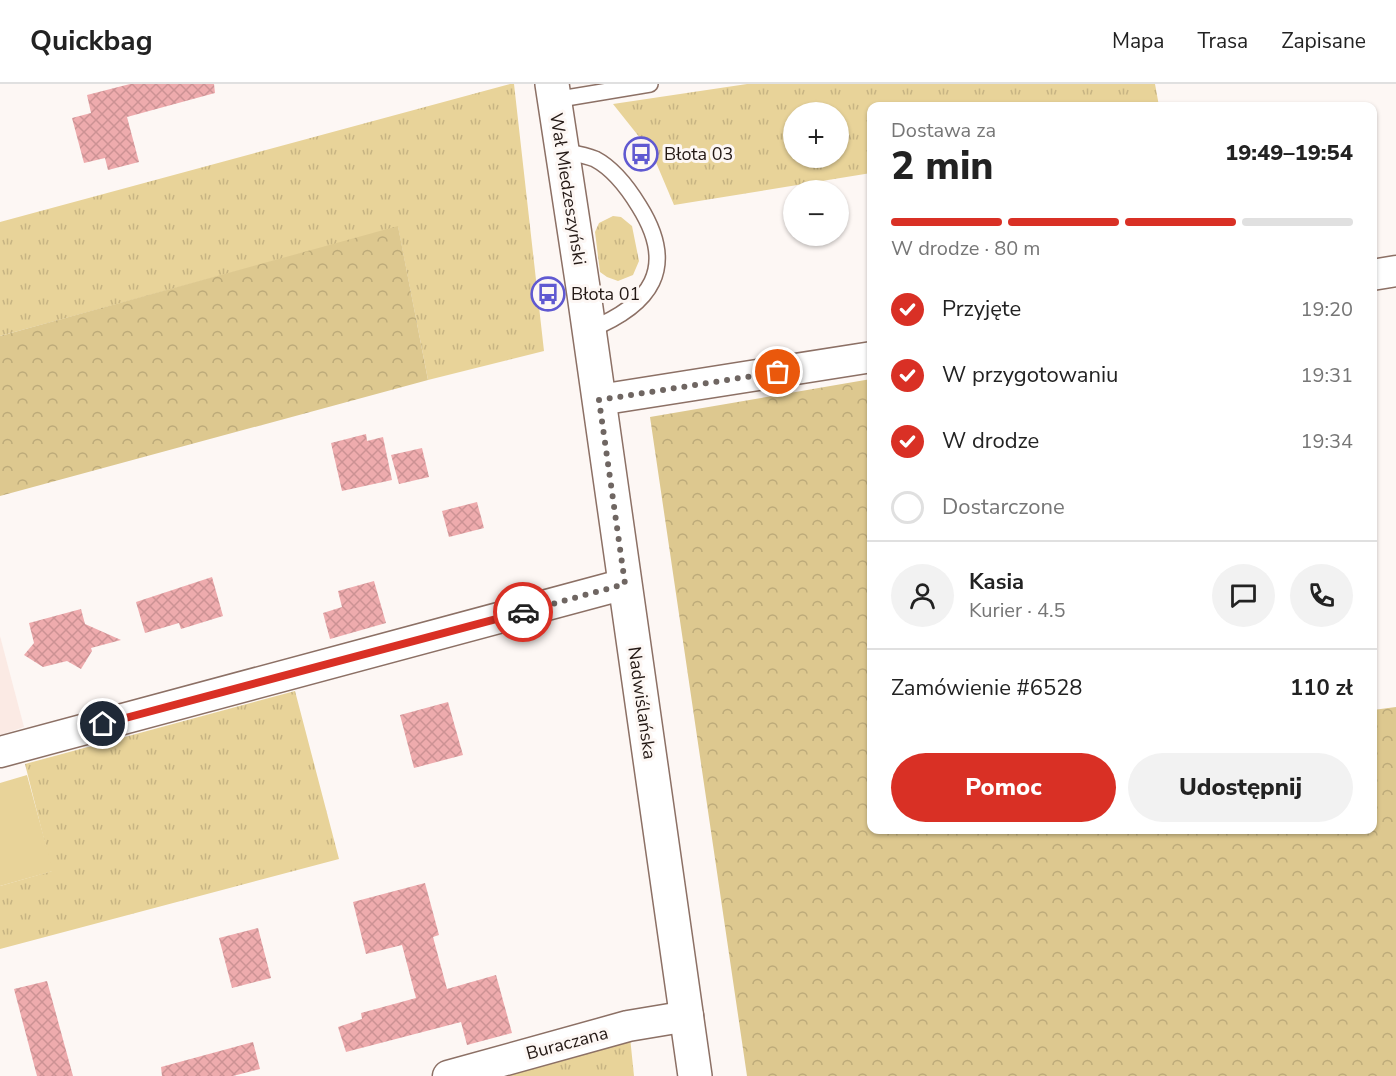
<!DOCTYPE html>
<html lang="pl">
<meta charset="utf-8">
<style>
body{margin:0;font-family:"Nunito Sans",sans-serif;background:#f2f2f2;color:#222;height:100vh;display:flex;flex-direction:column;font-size:22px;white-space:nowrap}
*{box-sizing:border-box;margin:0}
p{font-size:20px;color:#767676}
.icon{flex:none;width:33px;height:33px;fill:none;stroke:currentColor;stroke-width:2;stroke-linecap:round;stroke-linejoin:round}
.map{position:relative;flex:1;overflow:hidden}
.sheet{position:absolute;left:867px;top:18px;width:510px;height:732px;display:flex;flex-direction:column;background:#fff;border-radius:12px;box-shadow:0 2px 4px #0004}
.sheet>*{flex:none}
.controls{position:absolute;left:783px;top:18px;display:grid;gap:12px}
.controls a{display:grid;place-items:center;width:66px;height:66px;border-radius:50%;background:#fff;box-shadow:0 2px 4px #0004;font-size:30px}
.pin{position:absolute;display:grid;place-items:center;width:51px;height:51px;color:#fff;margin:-26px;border:3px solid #fff;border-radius:50%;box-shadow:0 2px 6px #0007}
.courier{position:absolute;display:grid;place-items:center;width:60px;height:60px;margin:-30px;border:4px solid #d93025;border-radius:50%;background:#fff;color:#222;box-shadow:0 2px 8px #0007}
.head em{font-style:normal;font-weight:800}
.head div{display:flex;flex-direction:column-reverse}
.head{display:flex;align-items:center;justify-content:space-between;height:102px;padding:0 24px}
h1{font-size:39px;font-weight:800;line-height:45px}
.bar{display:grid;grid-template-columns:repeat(4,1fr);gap:9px 6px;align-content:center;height:72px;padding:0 24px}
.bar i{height:8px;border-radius:4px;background:#e0e0e0}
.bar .on{background:#d93025}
.bar p{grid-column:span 4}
.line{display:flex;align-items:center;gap:15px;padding:0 24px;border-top:2px solid #e0e0e0}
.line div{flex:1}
.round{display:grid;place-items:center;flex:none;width:63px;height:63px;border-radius:32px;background:#f2f2f2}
ol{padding:0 24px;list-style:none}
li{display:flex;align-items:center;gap:18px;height:66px}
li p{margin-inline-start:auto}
li .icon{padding:6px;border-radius:50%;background:#d93025;color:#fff;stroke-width:4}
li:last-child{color:#767676}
li i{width:33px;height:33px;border:3px solid #e0e0e0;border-radius:50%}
.cta{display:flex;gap:12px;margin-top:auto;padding:12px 24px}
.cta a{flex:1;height:69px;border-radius:36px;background:#d93025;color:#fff;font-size:24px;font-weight:800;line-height:69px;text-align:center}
.cta a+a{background:#f2f2f2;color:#222}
header{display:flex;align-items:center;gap:36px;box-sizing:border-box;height:84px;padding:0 30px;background:#fff;border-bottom:2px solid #e0e0e0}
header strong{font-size:28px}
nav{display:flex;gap:33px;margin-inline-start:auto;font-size:21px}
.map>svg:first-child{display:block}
.built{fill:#fbeae4}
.grass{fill:url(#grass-tufts);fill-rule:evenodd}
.forest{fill:url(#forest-crowns)}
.park{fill:#e8d399}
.building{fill:url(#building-cross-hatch)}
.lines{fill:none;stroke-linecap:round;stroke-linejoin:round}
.service-casing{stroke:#8c7065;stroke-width:18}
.minor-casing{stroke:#8c7065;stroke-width:33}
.secondary-casing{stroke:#8c7065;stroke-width:36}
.service{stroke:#fff;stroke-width:15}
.minor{stroke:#fff;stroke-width:30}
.secondary{stroke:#fff;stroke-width:33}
.done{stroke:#6f6662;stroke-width:6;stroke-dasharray:0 10.8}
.route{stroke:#d93025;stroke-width:8}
.labels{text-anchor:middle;stroke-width:6;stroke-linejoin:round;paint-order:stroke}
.poi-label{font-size:18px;fill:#231814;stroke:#fdf7f4;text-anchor:start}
.street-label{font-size:18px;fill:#231814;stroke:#fdf7f4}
</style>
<header>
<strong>Quickbag</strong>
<nav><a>Mapa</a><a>Trasa</a><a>Zapisane</a></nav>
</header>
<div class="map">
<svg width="1396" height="992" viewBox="0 0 1396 992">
<defs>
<pattern id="grass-tufts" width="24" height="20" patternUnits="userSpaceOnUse" patternTransform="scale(1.5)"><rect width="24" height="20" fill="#e8d399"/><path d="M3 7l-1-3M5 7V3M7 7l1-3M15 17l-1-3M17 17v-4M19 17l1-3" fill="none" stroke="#c7b483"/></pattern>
<pattern id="forest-crowns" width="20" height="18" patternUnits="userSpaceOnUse" patternTransform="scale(1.5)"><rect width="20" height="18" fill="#ddc88f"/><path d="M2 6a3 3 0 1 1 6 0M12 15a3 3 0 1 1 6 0" fill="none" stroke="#bdab7a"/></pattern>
<pattern id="building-cross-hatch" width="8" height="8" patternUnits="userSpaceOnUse" patternTransform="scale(1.5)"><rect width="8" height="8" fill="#eeabad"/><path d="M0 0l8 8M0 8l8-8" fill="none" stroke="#cc9294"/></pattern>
</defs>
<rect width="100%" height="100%" fill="#fdf7f4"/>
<path class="built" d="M0,552L24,643L0,651Z"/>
<path class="grass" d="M510,0H514L544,267L428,296L398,143L0,252V138Z
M747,0H1155L1159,22H872L871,89L674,121L652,69L613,20ZM838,28V74H794V28Z
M613,132L621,133L632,142L639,177L633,191L618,197L607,193L600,188L595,148L599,139Z
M295,607L339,775L0,865V802L52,787L25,680Z
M630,953L634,992H483Z"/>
<path class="forest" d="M398,142L428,296L0,412V252Z
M871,295L872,746H1372L1373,626L1396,623V992H747L650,333Z"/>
<path class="park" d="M27,691L53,787L0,802V699Z"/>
<path class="building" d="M130,0H214L215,9L127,33L139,78L108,86L105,74L84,79L72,34L91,29L87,11Z
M366,350L367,357L383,353L392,396L342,407L331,359Z
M422,364L429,393L399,400L391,371Z
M477,418L484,444L449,453L442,427Z
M212,493L223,532L181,545L179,539L145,549L136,518Z
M374,497L386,539L330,555L323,529L342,523L338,507Z
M81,525L85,540L121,556L91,564L92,567L81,585L67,577L43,583L24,571L34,559L29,539Z
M448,618L463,671L414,684L400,631Z
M425,799L439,851L433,853L447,905L496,891L512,949L467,961L461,938L346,968L338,943L362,935L361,929L416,914L402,861L366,870L353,818Z
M258,844L271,894L232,904L219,854Z
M47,897L73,992H37L14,905Z
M253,958L260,985L233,992H162L161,983Z"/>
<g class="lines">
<g class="service-casing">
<path id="service" d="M554,16L650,0
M563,67C573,69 585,71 595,75C614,85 628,104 639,122C678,184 651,221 589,246"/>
</g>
<g class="minor-casing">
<path id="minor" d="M1372,191L1396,187
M599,316L872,273
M0,668L625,500
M448,992L628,942L688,932"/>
</g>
<g class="secondary-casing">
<path id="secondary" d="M552,0L584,210L695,992"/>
</g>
<use href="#service" class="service"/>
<use href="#minor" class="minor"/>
<use href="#secondary" class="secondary"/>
</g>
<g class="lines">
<path class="done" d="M523,528L625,500L599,316L778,288"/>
<path class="route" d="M103,640L523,528"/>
</g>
<defs>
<g id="bus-ring" transform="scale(1.725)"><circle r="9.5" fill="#fdf7f4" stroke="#6059d1" stroke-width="1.5"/><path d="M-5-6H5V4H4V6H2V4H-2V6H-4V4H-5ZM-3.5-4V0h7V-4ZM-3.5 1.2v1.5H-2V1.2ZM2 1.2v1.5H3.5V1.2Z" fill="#6059d1"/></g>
</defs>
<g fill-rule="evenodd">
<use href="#bus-ring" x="641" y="70"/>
<use href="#bus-ring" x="548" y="210"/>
</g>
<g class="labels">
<g class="poi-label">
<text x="664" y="76">Błota 03</text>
<text x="571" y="216">Błota 01</text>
</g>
<g class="street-label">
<text transform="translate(568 105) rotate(81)" y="6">Wał Miedzeszyński</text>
<text transform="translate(642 619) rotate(82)" y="6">Nadwiślańska</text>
<text transform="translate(567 959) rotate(-15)" y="6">Buraczana</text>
</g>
</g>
</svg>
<div class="controls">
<a>+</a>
<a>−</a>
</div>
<div class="pin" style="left:778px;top:288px;background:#ea580c"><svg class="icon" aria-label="bag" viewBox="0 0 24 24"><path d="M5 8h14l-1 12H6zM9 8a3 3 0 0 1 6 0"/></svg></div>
<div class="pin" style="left:103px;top:640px;background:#1f2937"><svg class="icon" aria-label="home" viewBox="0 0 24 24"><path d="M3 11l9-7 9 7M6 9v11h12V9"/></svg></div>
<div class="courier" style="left:523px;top:528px"><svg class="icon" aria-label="car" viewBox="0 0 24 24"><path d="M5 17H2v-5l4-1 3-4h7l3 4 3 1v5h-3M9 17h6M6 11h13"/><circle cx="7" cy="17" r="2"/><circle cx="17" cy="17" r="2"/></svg></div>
<section class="sheet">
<div class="head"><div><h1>2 min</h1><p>Dostawa za</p></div><em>19:49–19:54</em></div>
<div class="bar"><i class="on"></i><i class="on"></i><i class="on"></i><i></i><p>W drodze · 80 m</p></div>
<ol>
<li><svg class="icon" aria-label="check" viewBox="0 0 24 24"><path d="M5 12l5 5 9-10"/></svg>Przyjęte<p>19:20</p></li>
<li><svg class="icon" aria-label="check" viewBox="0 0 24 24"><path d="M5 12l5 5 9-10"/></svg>W przygotowaniu<p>19:31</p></li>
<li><svg class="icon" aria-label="check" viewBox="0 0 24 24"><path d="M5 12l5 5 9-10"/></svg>W drodze<p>19:34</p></li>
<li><i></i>Dostarczone</li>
</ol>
<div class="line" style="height:108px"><a class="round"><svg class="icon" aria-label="person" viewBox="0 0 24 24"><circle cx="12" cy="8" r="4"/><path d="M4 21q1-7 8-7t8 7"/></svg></a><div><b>Kasia</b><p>Kurier · 4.5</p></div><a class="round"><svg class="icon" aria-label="chat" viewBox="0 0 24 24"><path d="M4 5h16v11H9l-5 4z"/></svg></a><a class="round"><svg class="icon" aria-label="phone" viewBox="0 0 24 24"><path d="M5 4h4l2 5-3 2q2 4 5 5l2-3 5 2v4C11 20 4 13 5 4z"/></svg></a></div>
<div class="line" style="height:78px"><div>Zamówienie #6528</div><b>110 zł</b></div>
<div class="cta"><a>Pomoc</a><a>Udostępnij</a></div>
</section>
</div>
